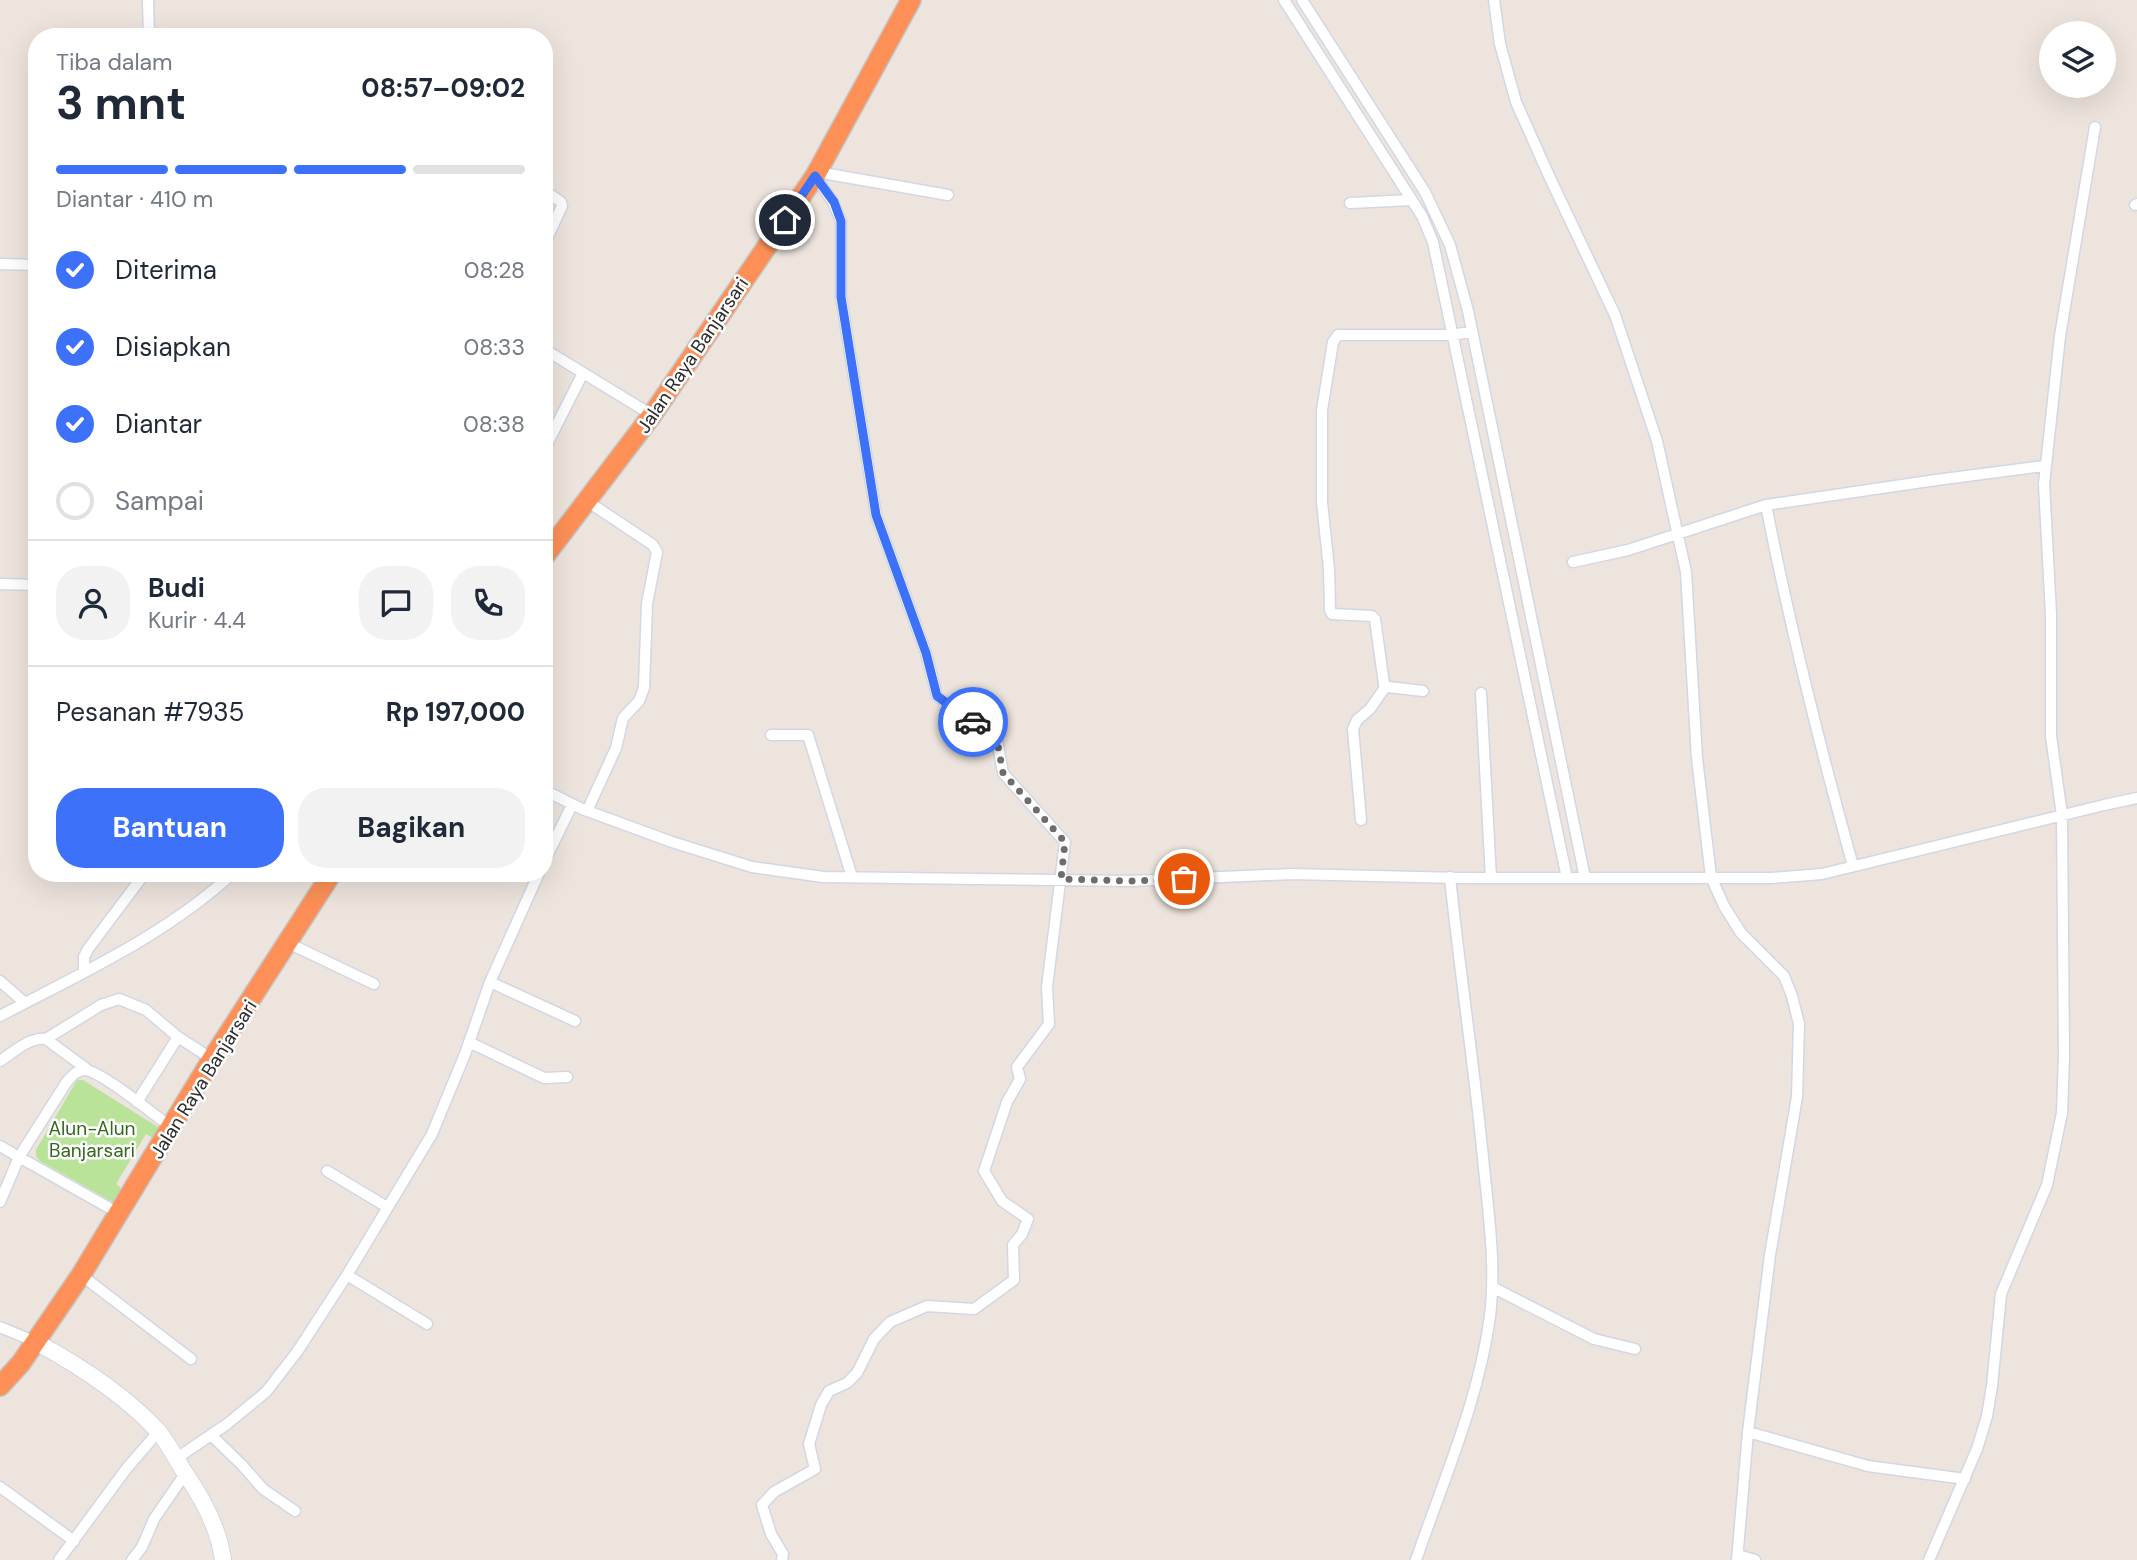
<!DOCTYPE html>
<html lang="id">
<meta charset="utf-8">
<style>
body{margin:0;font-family:"DM Sans",sans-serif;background:#f2f2f3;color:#1f2937;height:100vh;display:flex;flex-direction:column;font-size:26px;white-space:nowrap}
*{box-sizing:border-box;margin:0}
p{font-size:23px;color:#747a83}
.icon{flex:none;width:38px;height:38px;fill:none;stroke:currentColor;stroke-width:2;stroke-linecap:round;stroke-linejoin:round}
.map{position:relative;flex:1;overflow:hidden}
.sheet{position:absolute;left:28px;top:28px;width:525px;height:854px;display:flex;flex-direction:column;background:#fff;border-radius:28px;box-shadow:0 7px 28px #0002}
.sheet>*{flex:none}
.fabs{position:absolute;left:2039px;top:21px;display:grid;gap:14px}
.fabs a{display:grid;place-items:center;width:77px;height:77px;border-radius:50%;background:#fff;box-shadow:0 7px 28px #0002;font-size:35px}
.pin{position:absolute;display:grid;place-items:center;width:60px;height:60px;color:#fff;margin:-30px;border:4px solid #fff;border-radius:50%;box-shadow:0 2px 7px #0007}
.courier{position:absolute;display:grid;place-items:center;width:70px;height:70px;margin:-35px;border:5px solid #3d71f9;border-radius:50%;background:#fff;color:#222;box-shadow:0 2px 9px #0007}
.overview em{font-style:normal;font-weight:700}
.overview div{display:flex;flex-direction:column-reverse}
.overview{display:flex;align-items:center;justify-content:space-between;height:119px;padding:0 28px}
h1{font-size:46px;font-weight:700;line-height:52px}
.bar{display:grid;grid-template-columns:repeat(4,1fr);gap:10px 7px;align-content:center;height:84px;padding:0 28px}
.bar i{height:9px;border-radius:5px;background:#e0e1e3}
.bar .current{background:#3d71f9}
.bar p{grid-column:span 4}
.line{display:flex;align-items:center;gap:18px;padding:0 28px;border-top:2px solid #e0e1e3}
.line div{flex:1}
.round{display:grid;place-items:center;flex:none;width:74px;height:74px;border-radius:28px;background:#f2f2f3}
ol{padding:0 28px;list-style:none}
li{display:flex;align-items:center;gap:21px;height:77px}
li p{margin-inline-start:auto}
li .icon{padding:7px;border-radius:50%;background:#3d71f9;color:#fff;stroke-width:4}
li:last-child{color:#747a83}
li i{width:38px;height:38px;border:4px solid #e0e1e3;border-radius:50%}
.action{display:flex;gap:14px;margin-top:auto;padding:14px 28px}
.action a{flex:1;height:80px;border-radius:28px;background:#3d71f9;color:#fff;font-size:28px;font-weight:700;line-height:80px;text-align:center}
.action a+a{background:#f2f2f3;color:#1f2937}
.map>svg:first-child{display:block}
.green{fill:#b9e399}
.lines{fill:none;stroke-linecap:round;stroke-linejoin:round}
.street-casing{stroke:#d2d7e3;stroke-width:13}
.secondary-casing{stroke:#d2d7e3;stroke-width:18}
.highway-casing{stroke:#c4c4c4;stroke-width:22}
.street{stroke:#fff;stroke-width:10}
.secondary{stroke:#fff;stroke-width:16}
.highway{stroke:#fe9057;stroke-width:19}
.done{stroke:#6f6c69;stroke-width:7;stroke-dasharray:0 12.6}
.route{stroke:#3d71f9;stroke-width:9}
.labels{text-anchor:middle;stroke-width:5;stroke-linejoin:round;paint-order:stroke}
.street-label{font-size:19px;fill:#2b2b2b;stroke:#fff}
.park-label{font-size:19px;fill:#31681a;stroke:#fff}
</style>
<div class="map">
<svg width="2137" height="1560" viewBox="0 0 2137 1560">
<rect width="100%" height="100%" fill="#ede4dd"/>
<path class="green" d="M77,1080H83L161,1129L155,1139L146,1134L116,1184L124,1190L116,1204L40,1161L36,1156V1150Z"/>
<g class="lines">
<g class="street-casing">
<path id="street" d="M148,0L149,37
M1284,0L1422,216L1433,242L1567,878
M1302,0L1425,192L1450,245L1468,311L1585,878
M1494,0L1500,44L1516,102L1550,178L1615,315L1657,441L1686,572L1697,758L1711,877L1724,906L1741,933L1784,976L1792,996L1799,1024L1797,1097L1770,1255L1748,1432L1737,1560
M817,172L948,195
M544,190L561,202L562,206L544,245
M1350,203L1412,200
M2135,205L2137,204
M0,264L37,265
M544,349L652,415
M544,450L583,373
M587,501L653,545L657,552L647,604L644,688L639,701L623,718L616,748L587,811
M1766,505C1790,627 1820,747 1853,866
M1573,562L1628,550L1766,505L1936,480L2044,466
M0,584L37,585
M1423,691L1388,687L1384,684L1375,619L1372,616L1332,614L1330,610L1329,569L1322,502V410L1333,342L1338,335H1454L1472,331
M1481,693L1491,878
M771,735H808L852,877
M544,790L582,809L672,842L752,867L823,877L1131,881L1292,874L1459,878H1771L1822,874L2104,805L2137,798
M1361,820L1353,729L1357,720L1370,709L1386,686
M544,862L572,805
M288,943L374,984
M84,972V957L88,949L145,873
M0,981L25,1003
M490,982L575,1021
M0,1016C80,974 166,935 233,873
M46,1039L101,1005L119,999L146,1010L178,1037
M469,1042L544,1078L567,1077
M0,1061C14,1052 29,1037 46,1039L88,1070
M137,1102L178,1037L212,1059
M0,1146L19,1157L66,1083C71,1077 75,1071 84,1070C99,1069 157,1117 172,1128
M327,1171L387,1207
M0,1202L19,1157L120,1214
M81,1275L191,1359
M347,1275L427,1324
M1492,1287L1594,1339L1635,1349
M0,1327L36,1342
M1748,1432L1868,1466L1965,1479
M211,1435L242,1465L263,1489L295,1511
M177,1458L227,1424L266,1392L297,1352L347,1275L432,1134L465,1054L490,982L539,873
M0,1487L74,1541
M1738,1555L1755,1560
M59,1560L127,1468L158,1432
M132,1560L142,1547L154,1519L185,1474
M782,1560L783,1554L771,1534L762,1505L774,1492L815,1469L809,1444L821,1405L829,1391L847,1383L857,1373L874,1339L890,1322L927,1306L974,1309L1014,1280L1013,1245L1022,1234L1028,1219L1002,1201L984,1171L1007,1102L1020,1079L1017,1067L1049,1024L1047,987L1065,842L1003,773L997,740L937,696L926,653L876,515L841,297V221L833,202L815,176
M1416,1560C1443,1481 1479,1400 1490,1316C1496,1267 1489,1217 1484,1168C1475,1071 1460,974 1450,877
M1929,1560L1977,1449L1987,1416L1992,1386L2001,1294L2047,1185L2062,1113L2064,1056L2062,815L2051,736V614L2044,484L2060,336L2095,127"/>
</g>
<g class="secondary-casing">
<path id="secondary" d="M36,1342C80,1366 124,1394 158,1431C170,1445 177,1462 187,1476C204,1501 219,1529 223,1560"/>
</g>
<g class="highway-casing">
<path id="highway" d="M544,557L652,415L815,176L911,0
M0,1386L21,1363L81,1275L212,1059L332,873"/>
</g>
<use href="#street" class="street"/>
<use href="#secondary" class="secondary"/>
<use href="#highway" class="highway"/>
</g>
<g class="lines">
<path class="done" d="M973,722L997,740L1003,773L1065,842L1061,879L1131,881L1184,879"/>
<path class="route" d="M785,220L815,176L834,202L841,221V297L876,515L926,653L937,696L973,722"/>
</g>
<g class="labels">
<g class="street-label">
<text transform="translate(692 355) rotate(-56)" y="7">Jalan Raya Banjarsari</text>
<text transform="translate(203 1079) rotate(-58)" y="7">Jalan Raya Banjarsari</text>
</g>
<g class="park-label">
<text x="92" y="1135">Alun-Alun<tspan x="92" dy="22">Banjarsari</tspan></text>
</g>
</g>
</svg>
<div class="fabs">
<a><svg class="icon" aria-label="layers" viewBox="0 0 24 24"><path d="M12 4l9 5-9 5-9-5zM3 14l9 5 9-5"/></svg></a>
</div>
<div class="pin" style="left:1184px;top:879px;background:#ea580c"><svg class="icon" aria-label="bag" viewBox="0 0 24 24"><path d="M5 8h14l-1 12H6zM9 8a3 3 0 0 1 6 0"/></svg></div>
<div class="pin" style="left:785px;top:220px;background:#1f2937"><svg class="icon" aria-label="home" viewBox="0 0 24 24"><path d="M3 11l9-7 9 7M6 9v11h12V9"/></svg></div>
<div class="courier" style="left:973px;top:722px"><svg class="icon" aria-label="car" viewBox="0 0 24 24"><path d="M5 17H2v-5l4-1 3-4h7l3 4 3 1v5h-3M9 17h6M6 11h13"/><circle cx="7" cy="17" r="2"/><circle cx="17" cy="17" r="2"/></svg></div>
<section class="sheet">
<div class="overview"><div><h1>3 mnt</h1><p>Tiba dalam</p></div><em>08:57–09:02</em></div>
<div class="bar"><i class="current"></i><i class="current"></i><i class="current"></i><i></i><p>Diantar · 410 m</p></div>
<ol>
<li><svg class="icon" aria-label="check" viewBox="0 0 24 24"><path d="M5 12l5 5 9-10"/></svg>Diterima<p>08:28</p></li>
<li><svg class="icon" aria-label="check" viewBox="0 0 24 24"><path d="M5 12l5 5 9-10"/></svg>Disiapkan<p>08:33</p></li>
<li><svg class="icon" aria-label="check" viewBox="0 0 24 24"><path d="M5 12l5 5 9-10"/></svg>Diantar<p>08:38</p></li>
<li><i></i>Sampai</li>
</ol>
<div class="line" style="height:126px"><a class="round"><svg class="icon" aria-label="person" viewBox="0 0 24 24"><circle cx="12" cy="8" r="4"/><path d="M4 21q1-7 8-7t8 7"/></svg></a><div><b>Budi</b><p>Kurir · 4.4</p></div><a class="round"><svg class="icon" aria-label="chat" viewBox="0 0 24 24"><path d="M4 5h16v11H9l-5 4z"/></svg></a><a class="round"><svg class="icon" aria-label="phone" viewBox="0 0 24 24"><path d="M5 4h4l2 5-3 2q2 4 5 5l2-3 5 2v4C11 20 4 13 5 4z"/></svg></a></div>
<div class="line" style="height:91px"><div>Pesanan #7935</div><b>Rp 197,000</b></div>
<div class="action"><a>Bantuan</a><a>Bagikan</a></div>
</section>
</div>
